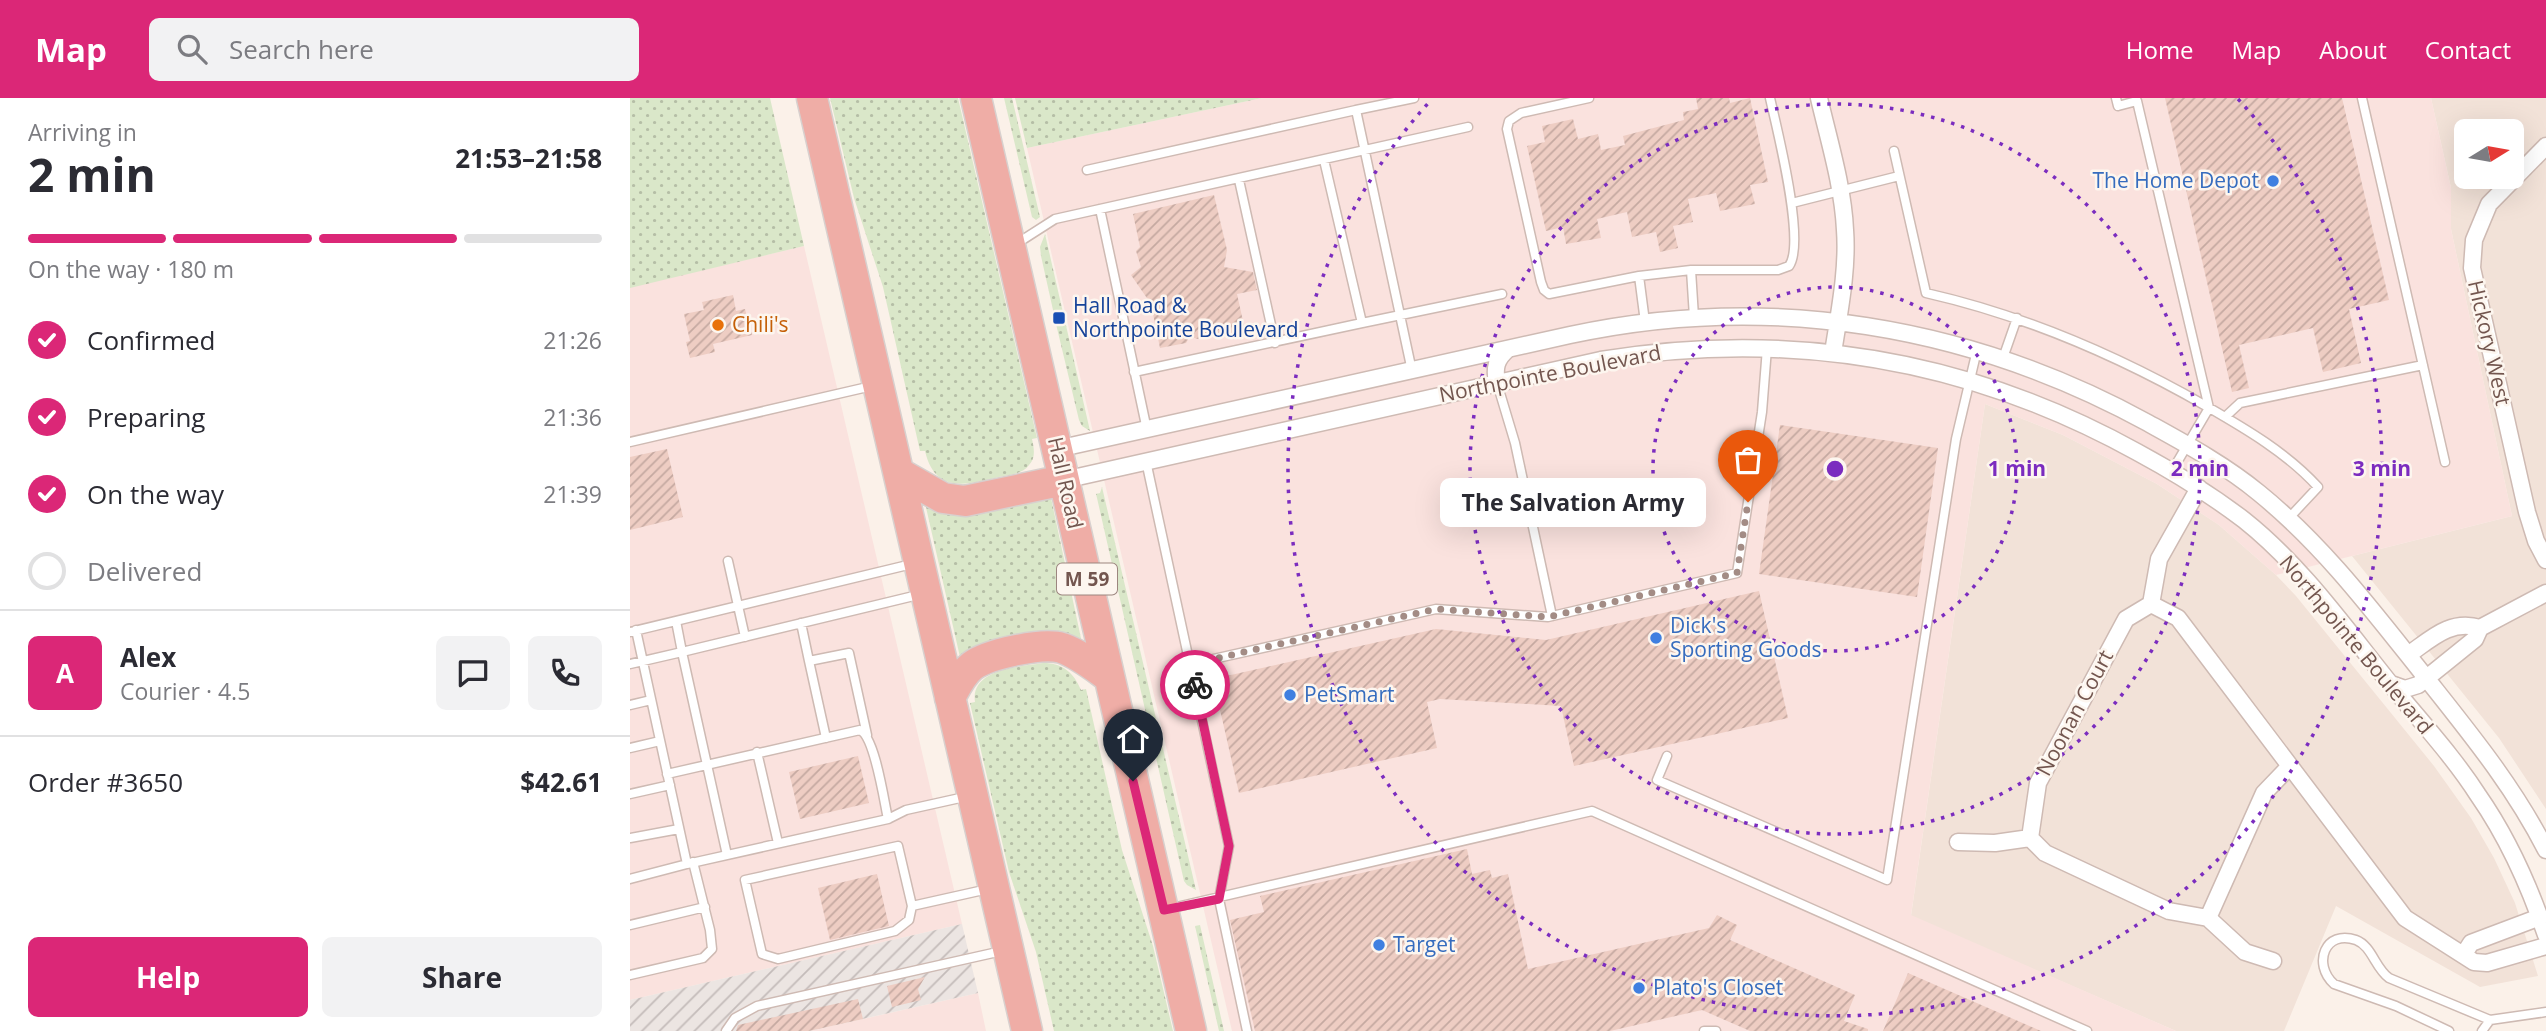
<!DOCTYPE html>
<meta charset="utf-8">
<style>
body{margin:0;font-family:"Open Sans",sans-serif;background:#f2f2f3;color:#2b2b33;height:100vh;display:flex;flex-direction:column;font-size:26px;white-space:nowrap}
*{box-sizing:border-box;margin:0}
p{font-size:23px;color:#7c7c81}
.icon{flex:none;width:38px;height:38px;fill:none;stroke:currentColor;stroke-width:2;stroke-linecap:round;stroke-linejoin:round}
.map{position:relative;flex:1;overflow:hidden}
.sheet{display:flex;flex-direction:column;background:#fff;width:630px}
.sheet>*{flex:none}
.needle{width:46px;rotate:79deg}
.controls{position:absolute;left:1824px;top:21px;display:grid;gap:14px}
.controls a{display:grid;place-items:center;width:70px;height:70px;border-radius:10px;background:#fff;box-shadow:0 7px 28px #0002;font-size:35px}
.pin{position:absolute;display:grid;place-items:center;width:60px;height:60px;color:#fff;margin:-72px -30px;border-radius:50% 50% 50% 0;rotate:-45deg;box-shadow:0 0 7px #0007}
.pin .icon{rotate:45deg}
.courier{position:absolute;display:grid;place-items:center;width:70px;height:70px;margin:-35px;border:5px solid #db2777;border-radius:50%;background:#fff;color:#222;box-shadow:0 2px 9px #0007}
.bubble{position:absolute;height:49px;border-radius:10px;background:#fff;box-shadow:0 7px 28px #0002;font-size:23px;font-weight:700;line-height:49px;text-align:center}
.summary em{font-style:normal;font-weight:700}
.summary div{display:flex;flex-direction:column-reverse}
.summary{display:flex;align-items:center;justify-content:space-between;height:119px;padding:0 28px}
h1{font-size:46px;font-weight:700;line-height:52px}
.bar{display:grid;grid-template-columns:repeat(4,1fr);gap:10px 7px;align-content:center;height:84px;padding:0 28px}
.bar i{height:9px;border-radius:5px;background:#e1e1e2}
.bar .selected{background:#db2777}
.bar p{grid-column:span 4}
.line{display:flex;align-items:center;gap:18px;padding:0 28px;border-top:2px solid #e1e1e2}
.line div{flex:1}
.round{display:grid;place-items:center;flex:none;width:74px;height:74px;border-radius:10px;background:#f2f2f3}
ol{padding:0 28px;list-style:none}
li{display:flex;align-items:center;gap:21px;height:77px}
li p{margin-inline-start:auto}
li .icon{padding:7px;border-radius:50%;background:#db2777;color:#fff;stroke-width:4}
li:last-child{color:#7c7c81}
li i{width:38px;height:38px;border:4px solid #e1e1e2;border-radius:50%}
.button{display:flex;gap:14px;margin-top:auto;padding:14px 28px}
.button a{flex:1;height:80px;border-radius:10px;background:#db2777;color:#fff;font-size:28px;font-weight:700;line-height:80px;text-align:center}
.button a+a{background:#f2f2f3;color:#2b2b33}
header{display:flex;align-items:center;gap:42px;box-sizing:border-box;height:98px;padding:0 35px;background:#db2777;color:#fff}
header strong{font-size:33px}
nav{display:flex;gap:38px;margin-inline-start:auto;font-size:24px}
.search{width:490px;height:63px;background:#f2f2f3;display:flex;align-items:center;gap:18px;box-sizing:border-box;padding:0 24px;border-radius:10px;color:#7c7c81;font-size:26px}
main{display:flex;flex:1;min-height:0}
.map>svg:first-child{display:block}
.residential{fill:#f2e2d8;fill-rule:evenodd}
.commercial{fill:#fae2de}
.industrial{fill:url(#industrial-furrows)}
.grass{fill:url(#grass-dots)}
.building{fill:url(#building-hatch)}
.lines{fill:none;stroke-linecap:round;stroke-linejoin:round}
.lane-casing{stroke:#cebab3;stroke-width:11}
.street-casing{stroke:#cebab3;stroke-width:19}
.highway-casing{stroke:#d8d0ce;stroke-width:33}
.lane{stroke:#fff;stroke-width:8}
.street{stroke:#fff;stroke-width:16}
.highway{stroke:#efada6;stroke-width:30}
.done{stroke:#a38c85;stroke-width:7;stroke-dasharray:0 12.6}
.route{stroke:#db2777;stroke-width:9}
.ring{fill:none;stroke:#7b2cbf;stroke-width:3.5;stroke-dasharray:3.5 7}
.shop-dot{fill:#3f7fe0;stroke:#fdf6ef;stroke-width:2.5}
.transit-dot{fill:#1a4fb4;stroke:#fdf6ef;stroke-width:2.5}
.food-dot{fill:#e8710a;stroke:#fdf6ef;stroke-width:2.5}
.labels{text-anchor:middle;stroke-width:5;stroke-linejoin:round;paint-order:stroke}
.shield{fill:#fdf6ef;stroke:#9c867f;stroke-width:2}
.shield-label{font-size:19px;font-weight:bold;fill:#73564f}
.shop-label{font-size:21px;fill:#366cbe;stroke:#fdf6ef;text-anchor:start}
.transit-label{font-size:21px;fill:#164399;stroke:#fdf6ef;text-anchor:start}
.food-label{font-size:21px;fill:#c56008;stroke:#fdf6ef;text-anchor:start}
.street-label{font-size:21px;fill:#73564f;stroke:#fdf6ef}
.centre{fill:#7b2cbf;stroke:#fdf6ef;stroke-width:3.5}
.ring-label{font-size:21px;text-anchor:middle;font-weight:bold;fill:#7b2cbf;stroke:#fdf6ef;stroke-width:5;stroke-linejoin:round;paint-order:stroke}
</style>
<header>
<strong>Map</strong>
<div class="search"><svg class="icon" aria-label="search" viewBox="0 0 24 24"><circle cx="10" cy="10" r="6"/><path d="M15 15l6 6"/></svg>Search here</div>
<nav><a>Home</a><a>Map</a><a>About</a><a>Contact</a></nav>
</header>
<main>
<section class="sheet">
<div class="summary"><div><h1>2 min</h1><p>Arriving in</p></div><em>21:53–21:58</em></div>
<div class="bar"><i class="selected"></i><i class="selected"></i><i class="selected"></i><i></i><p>On the way · 180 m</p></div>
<ol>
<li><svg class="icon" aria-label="check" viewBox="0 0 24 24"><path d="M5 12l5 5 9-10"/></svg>Confirmed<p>21:26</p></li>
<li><svg class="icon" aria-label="check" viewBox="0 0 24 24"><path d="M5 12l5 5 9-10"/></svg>Preparing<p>21:36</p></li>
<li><svg class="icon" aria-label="check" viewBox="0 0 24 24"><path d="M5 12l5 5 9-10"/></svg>On the way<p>21:39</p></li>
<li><i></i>Delivered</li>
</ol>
<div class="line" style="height:126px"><b class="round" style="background:#db2777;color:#fff">A</b><div><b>Alex</b><p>Courier · 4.5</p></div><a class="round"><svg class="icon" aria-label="chat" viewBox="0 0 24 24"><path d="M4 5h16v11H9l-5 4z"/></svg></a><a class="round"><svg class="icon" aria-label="phone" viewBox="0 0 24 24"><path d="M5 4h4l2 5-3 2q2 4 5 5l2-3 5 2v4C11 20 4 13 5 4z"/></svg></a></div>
<div class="line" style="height:91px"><div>Order #3650</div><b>$42.61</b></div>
<div class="button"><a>Help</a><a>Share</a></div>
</section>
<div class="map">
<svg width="1916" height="933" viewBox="0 0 1916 933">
<defs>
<pattern id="industrial-furrows" width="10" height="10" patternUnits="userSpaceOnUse" patternTransform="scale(1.75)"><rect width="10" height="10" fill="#ece5e2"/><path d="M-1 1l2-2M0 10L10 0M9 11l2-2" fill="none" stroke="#c4bcba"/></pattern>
<pattern id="grass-dots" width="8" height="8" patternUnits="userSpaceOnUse" patternTransform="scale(1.75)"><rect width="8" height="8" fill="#dae7c9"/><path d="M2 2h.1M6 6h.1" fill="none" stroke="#b5bea6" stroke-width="1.8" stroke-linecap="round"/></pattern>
<pattern id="building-hatch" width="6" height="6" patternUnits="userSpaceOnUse" patternTransform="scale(1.75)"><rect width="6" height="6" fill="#eecdc3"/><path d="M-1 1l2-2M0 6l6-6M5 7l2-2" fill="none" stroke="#c5a9a1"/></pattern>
</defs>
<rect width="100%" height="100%" fill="#fbf1e9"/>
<path class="residential" d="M1801,0H1916V711L1869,640L1722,458L1882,418L1821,131V90ZM1836,33H1881V79H1836Z
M1355,306L1433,337L1527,386L1589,427L1646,477L1666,498L1804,668L1841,720L1864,760L1885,805L1908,878L1850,889L1706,808L1654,933H1546L1281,818Z"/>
<path class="commercial" d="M632,0H1801L1821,90V131L1882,418L1646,477L1589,427L1527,386L1433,337L1355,306L1281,817L1546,933H602L397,50Z
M174,148L332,826L0,902V189Z
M348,895L356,933H179L233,921Z"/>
<path class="industrial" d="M332,826L348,895L179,933H0V902Z"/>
<path class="grass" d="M0,0H140L174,148L0,190Z
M200,0H328L407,340L402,341C404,350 406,360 399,367C393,376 379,377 369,379C336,387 305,396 295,353H290L253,189L224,100Z
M374,0H382L410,119L406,122L402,119Z
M385,0H632L397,50Z
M415,136L434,219L425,221L411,158L410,149Z
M435,223L460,333L452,328L449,322L426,226Z
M472,389L566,792L557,787L554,783L467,400L466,396L470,395Z
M421,400L452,545L330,559L295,405Z
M413,565C433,565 444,575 451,592L456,591L492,752L523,848L543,933H424L406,854L379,774L340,605L345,604C340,571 389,569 413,565Z
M570,827L594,933H589L565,828Z"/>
<path class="building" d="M1066,0H1099L1100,5L1120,0L1138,84L1120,87L1125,106L1090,113L1086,95L1058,101L1063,124L1043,128L1048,150L1030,154L1026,134L1002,139L997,114L967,121L971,140L936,146L933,129L916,133L897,48L915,44L912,28L943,21L948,41L968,36L971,52L995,47L993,38L1054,22L1053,14L1068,11Z
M1535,0H1712L1759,202L1719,211L1731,265L1693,274L1683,230L1609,247L1619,290L1602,294Z
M584,97L597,152L594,169L623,174L627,192L607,196L615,232L590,238L580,233L577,239L567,241L560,238L556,245L530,250L521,206L501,177L511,169L506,153L510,149L503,116Z
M103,197L106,213L115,211L122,237L83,246L85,254L60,260L56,244L60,243L54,216L74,212L72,204Z
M1150,327L1308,350L1287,499L1129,476Z
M37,351L53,419L0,432V359Z
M1129,493L1158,620L944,668L931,608L810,601L797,604L807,650L609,695L583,581L806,531L916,542Z
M228,658L239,705L170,721L159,674Z
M837,751L842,776L860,772L862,780L878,776L898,871L1079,830L1087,817L1107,827L1100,842L1225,897L1214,923L1238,931V933H1120L1072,912L980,933H625L600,822L634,814L630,798Z
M247,776L259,828L200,842L188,790Z
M1278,875L1411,933H1253Z
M295,879L288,891L291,902L262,909L257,888Z
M228,901L233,921L179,933H106L108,927Z"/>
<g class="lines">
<g class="lane-casing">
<path id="lane" d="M959,0L891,15L879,23L877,31L911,184L914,192L919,196L1009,178L1061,172H1148L1159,168C1176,145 1147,31 1140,0
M1486,0L1488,8L1507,3L1579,310L1542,373
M1732,0L1815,364
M726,12L784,0
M1264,53L1296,195C1397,218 1487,257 1576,308C1616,331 1657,355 1688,389L1659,420
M457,72L726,12L782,273
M609,82L645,245
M1162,105L1269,78
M470,111L517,332
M386,146L425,121L838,29
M1061,172L1064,219
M1009,178L1015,224
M732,225L872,196
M1373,260L1387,220
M504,274L732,225L694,62
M867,285L885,345L922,518
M1595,319L1610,305L1793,267
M0,344L242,288
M516,363L599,748L589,801L617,933
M98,463L115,539
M46,523L52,554L292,496
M171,525L179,563
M6,532L57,766L258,721L276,712L339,698
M0,534L282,466
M0,566L52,554L97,757
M561,566L806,511L918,519L1107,475L1132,314L1137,250
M0,607L21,602
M196,640L179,563L219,555L237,637
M0,650L30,643
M127,654L148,745
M1037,658L1027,682L1257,782L1326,341L1347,252
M37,676L230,632C245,639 254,703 258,721
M0,696L40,687
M0,740L49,731
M0,781L57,766
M282,808L279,822L265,833L148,861L132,856L115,782L268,748L282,808L358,791
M538,811L962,713L1457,933
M0,827L75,809
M0,877L73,860L82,851L80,832L63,764
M96,933L105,920L127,908L372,853
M1074,933H1086
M1819,933L1766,908L1704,886C1682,866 1695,831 1726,842C1742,848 1745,870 1759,880L1860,922L1916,914
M1852,933L1860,922"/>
</g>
<g class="street-casing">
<path id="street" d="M1189,0C1199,43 1213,88 1215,132C1218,172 1209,215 1203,255
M1916,48L1859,106L1844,142L1842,170L1897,414L1906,443L1916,462
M867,285C864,270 866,261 878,251
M427,351L940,237C1140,194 1339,227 1518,325C1556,346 1595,367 1629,395C1693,447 1742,512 1793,576C1838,633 1883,687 1916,752
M434,382L971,262C1161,231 1339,261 1507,354C1544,374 1580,396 1614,422C1672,468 1716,531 1762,588C1791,624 1823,658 1848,697C1878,740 1899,787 1916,837
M1521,506L1548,520L1775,820L1844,864L1857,865L1916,848
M1778,557C1801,541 1820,521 1850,530
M1761,586L1775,591L1788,587L1845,541L1850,530L1916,495
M1400,740L1408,685L1496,521L1521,506L1529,461L1569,390
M1328,744L1365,745L1400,740L1415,755L1539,813L1578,820L1615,854L1643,863
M1578,820L1634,695L1660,668
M1834,856L1841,845L1910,819"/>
</g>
<g class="highway-casing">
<path id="highway" d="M182,0L397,933
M346,0L561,933
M269,375L313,400L335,403L434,382
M320,600C326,589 331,577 342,568C358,556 413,544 432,550C449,556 465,569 479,579"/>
</g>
<use href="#lane" class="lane"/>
<use href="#street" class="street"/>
<use href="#highway" class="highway"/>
</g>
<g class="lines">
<path class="done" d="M565,587L561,566L806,511L918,519L1107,475L1118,404"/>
<path class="route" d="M503,683L534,812L589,801L599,748L565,587"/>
</g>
<g class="ring">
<circle cx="1205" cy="371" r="182"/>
<circle cx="1205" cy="371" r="365"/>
<path d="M1608 1A547 547 0 1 1 802 1"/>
</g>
<g class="shop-dot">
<circle cx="1643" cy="83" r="7"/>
<circle cx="1026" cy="540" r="7"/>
<circle cx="660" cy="597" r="7"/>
<circle cx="749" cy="847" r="7"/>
<circle cx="1009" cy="890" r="7"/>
</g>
<rect class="transit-dot" x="422" y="213" width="14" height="14" rx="3.5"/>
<circle class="food-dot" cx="88" cy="227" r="7"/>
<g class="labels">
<rect class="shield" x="427" y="465.5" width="60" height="31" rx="5"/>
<g class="shield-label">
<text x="457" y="488">M 59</text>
</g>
<g class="shop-label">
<text x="1629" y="90" text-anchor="end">The Home Depot</text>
<text x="1040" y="535">Dick's<tspan x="1040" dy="24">Sporting Goods</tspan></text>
<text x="674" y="604">PetSmart</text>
<text x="763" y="854">Target</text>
<text x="1023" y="897">Plato's Closet</text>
</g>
<g class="transit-label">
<text x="443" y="215">Hall Road &amp;<tspan x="443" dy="24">Northpointe Boulevard</tspan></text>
</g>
<g class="food-label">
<text x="102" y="234">Chili's</text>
</g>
<g class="street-label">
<text transform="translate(1859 245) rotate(77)" y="7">Hickory West</text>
<text transform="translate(920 276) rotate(-11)" y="7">Northpointe Boulevard</text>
<text transform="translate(435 385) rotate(77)" y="7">Hall Road</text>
<text transform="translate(1726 547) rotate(50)" y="7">Northpointe Boulevard</text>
<text transform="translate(1445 615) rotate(-62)" y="7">Noonan Court</text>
</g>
</g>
<circle cx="1205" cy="371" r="10" class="centre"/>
<g class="ring-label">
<text x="1387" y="378">1 min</text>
<text x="1570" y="378">2 min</text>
<text x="1752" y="378">3 min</text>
</g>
</svg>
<div class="controls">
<a><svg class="needle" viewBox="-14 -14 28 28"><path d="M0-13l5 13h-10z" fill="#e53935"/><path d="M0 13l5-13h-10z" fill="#7c7c81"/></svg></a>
</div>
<div class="pin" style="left:1118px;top:404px;background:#ea580c"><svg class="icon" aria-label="bag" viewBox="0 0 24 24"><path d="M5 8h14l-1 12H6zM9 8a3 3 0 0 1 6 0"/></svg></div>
<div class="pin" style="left:503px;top:683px;background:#1f2937"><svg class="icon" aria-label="home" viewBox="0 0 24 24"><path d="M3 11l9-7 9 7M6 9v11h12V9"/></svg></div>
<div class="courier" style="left:565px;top:587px"><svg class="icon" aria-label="bike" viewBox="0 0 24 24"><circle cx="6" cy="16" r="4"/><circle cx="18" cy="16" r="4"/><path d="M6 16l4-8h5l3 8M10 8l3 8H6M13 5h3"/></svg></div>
<div class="bubble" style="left:810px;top:380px;width:266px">The Salvation Army</div>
</div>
</main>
